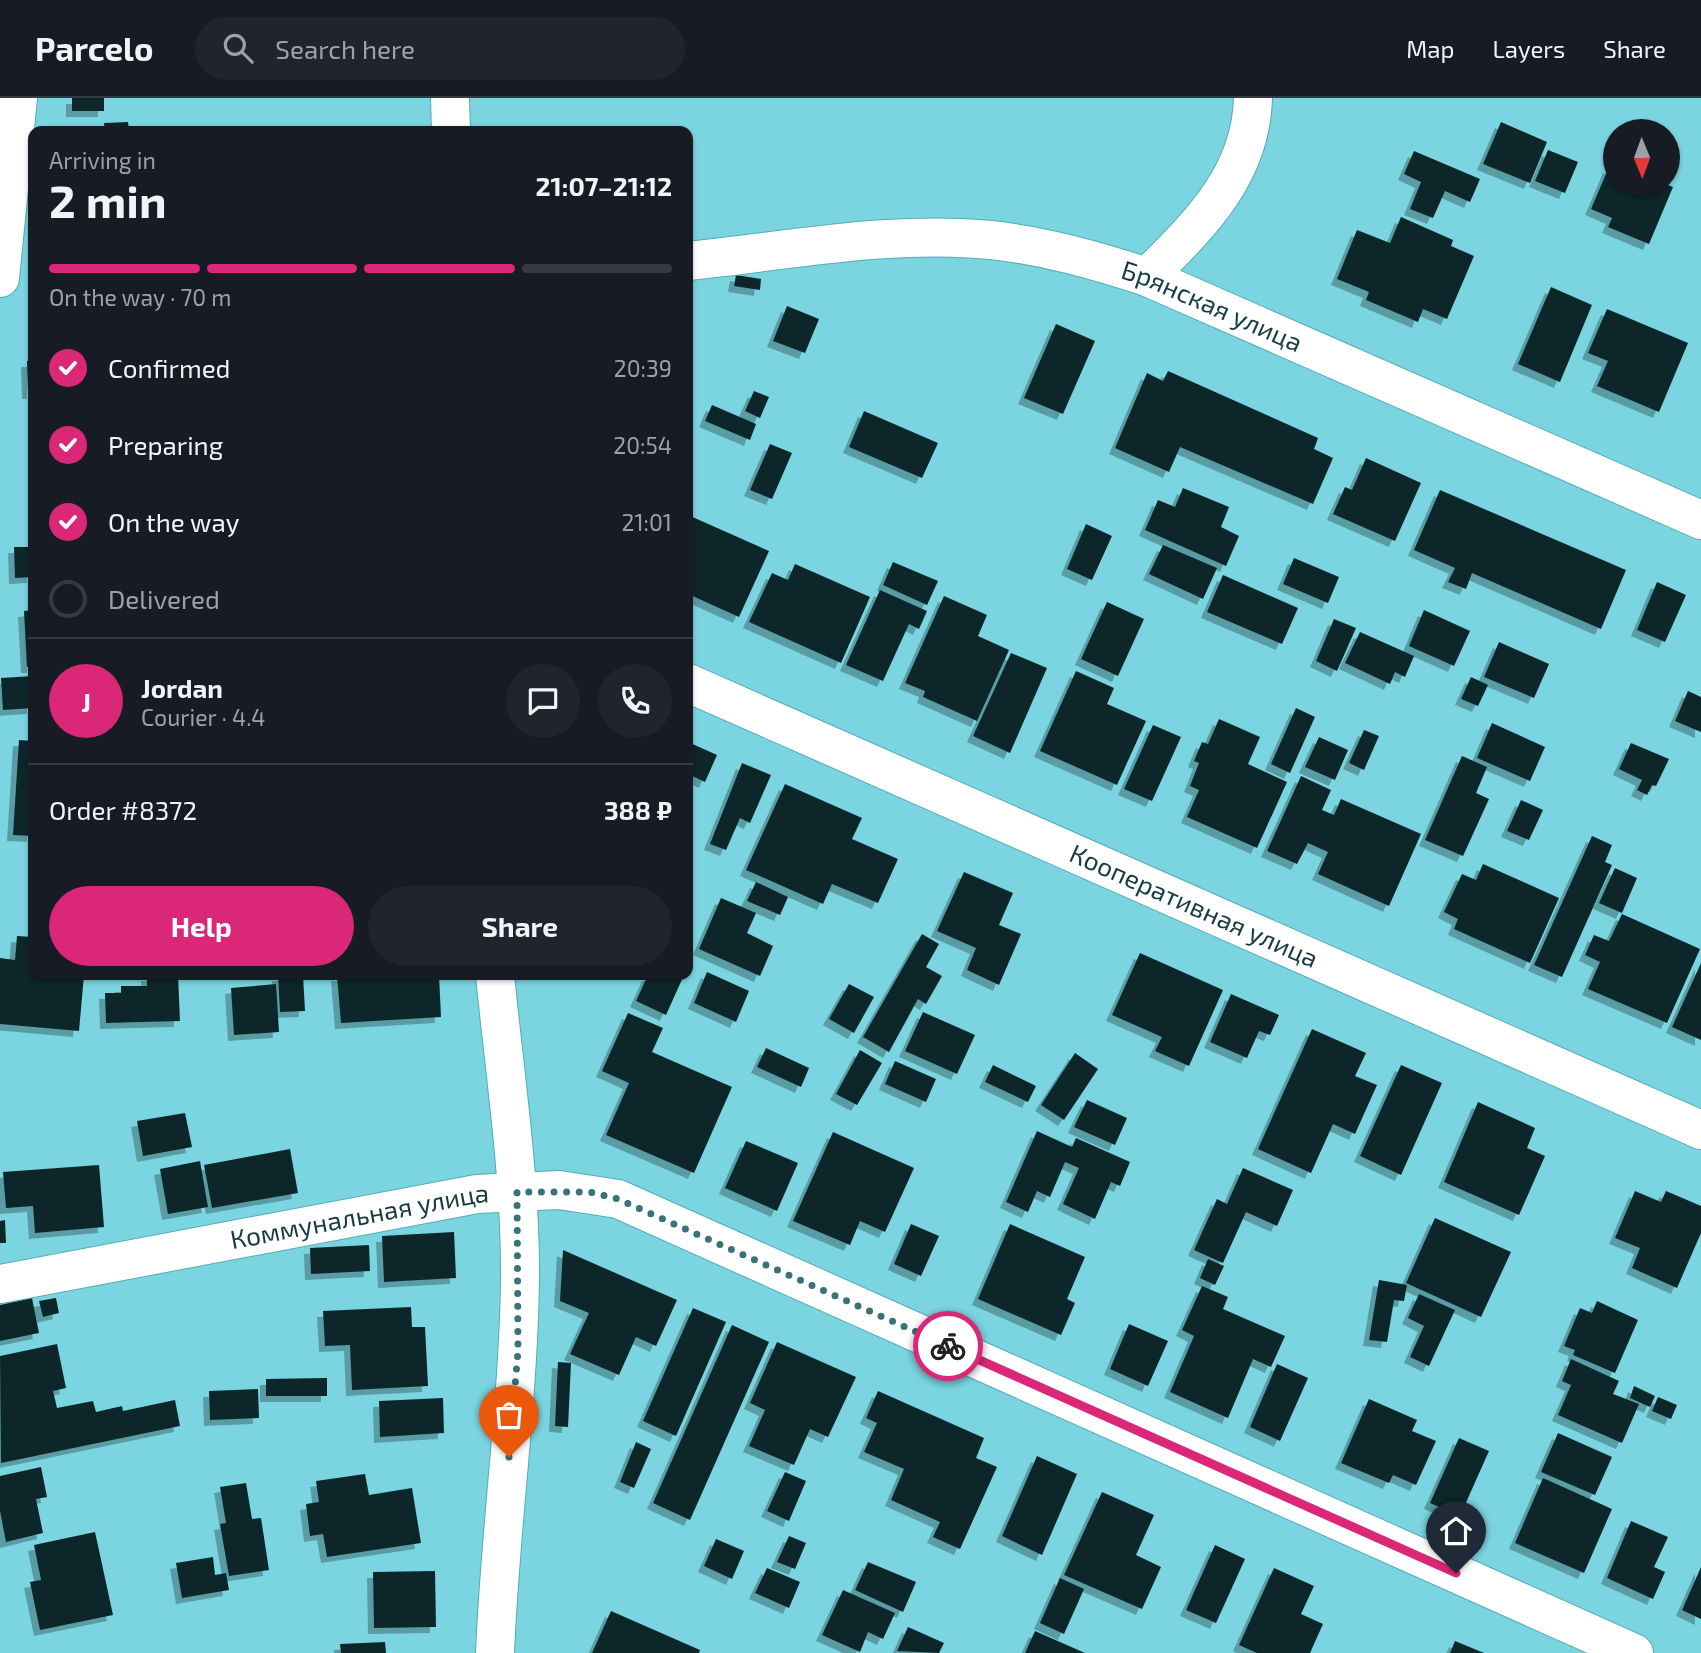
<!DOCTYPE html>
<meta charset="utf-8">
<style>
body{margin:0;font-family:"Exo 2",sans-serif;background:#20242c;color:#f1f3f6;height:100vh;display:flex;flex-direction:column;font-size:26px;white-space:nowrap}
*{box-sizing:border-box;margin:0}
p{font-size:23px;color:#9ea1a6}
.icon{flex:none;width:38px;height:38px;fill:none;stroke:currentColor;stroke-width:2;stroke-linecap:round;stroke-linejoin:round}
.map{position:relative;flex:1;overflow:hidden}
.drawer{position:absolute;left:28px;top:28px;width:665px;height:854px;display:flex;flex-direction:column;background:#171b24;border-radius:14px;box-shadow:0 2px 5px #0004}
.drawer>*{flex:none}
.needle{width:46px;rotate:179deg}
.fabs{position:absolute;left:1603px;top:21px;display:grid;gap:14px}
.fabs a{display:grid;place-items:center;width:77px;height:77px;border-radius:50%;background:#171b24;box-shadow:0 2px 5px #0004;font-size:35px}
.pin{position:absolute;display:grid;place-items:center;width:60px;height:60px;color:#fff;margin:-72px -30px;border-radius:50% 50% 50% 0;rotate:-45deg;box-shadow:0 0 7px #0007}
.pin .icon{rotate:45deg}
.courier{position:absolute;display:grid;place-items:center;width:70px;height:70px;margin:-35px;border:5px solid #db2777;border-radius:50%;background:#fff;color:#222;box-shadow:0 2px 9px #0007}
.overview em{font-style:normal;font-weight:700}
.overview div{display:flex;flex-direction:column-reverse}
.overview{display:flex;align-items:center;justify-content:space-between;height:119px;padding:0 21px}
h1{font-size:46px;font-weight:700;line-height:52px}
.bar{display:grid;grid-template-columns:repeat(4,1fr);gap:10px 7px;align-content:center;height:84px;padding:0 21px}
.bar i{height:9px;border-radius:5px;background:#363941}
.bar .active{background:#db2777}
.bar p{grid-column:span 4}
.line{display:flex;align-items:center;gap:18px;padding:0 21px;border-top:2px solid #363941}
.line div{flex:1}
.round{display:grid;place-items:center;flex:none;width:74px;height:74px;border-radius:37px;background:#20242c}
ol{padding:0 21px;list-style:none}
li{display:flex;align-items:center;gap:21px;height:77px}
li p{margin-inline-start:auto}
li .icon{padding:7px;border-radius:50%;background:#db2777;color:#fff;stroke-width:4}
li:last-child{color:#9ea1a6}
li i{width:38px;height:38px;border:4px solid #363941;border-radius:50%}
.action{display:flex;gap:14px;margin-top:auto;padding:14px 21px}
.action a{flex:1;height:80px;border-radius:42px;background:#db2777;color:#fff;font-size:28px;font-weight:700;line-height:80px;text-align:center}
.action a+a{background:#20242c;color:#f1f3f6}
header{display:flex;align-items:center;gap:42px;box-sizing:border-box;height:98px;padding:0 35px;background:#171b24;border-bottom:2px solid #363941}
header strong{font-size:33px}
nav{display:flex;gap:38px;margin-inline-start:auto;font-size:24px}
.search{width:490px;height:63px;background:#20242c;display:flex;align-items:center;gap:18px;box-sizing:border-box;padding:0 24px;border-radius:38px;color:#9ea1a6;font-size:26px}
.map>svg:first-child{display:block}
.building{fill:#0a282b;filter:url(#shadow)}
.lines{fill:none;stroke-linecap:round;stroke-linejoin:round}
.street-casing{stroke:#51adb7;stroke-width:40}
.secondary-casing{stroke:#51adb7;stroke-width:40}
.street{stroke:#fff;stroke-width:38}
.secondary{stroke:#fff;stroke-width:38}
.done{stroke:#397278;stroke-width:7;stroke-dasharray:0 12.6}
.route{stroke:#db2777;stroke-width:9}
.labels{text-anchor:middle;stroke-width:7;stroke-linejoin:round;paint-order:stroke}
.street-label{font-size:26px;fill:#153c40;stroke:#c4eef3}
</style>
<header>
<strong>Parcelo</strong>
<div class="search"><svg class="icon" aria-label="search" viewBox="0 0 24 24"><circle cx="10" cy="10" r="6"/><path d="M15 15l6 6"/></svg>Search here</div>
<nav><a>Map</a><a>Layers</a><a>Share</a></nav>
</header>
<div class="map">
<svg width="1701" height="1555" viewBox="0 0 1701 1555">
<defs>
<filter id="shadow"><feDropShadow dx="-6" dy="6" stdDeviation="0" flood-color="#0004"/></filter>
</defs>
<rect width="100%" height="100%" fill="#7bd5e0"/>
<path class="building" d="M72,0H104V13H72Z
M128,24L129,33H105L104,25Z
M1501,24L1547,44L1530,85L1483,66Z
M1548,52L1578,64L1565,95L1535,83Z
M1414,53L1480,81L1470,104L1445,93L1433,120L1410,111L1421,84L1404,76Z
M1609,69L1615,72V86H1665L1673,89L1649,146L1608,129L1612,120L1591,111Z
M1401,119L1453,142L1451,148L1474,158L1447,221L1423,211L1418,224L1366,202L1369,194L1337,181L1357,132L1390,145Z
M736,177L761,181L760,192L734,188Z
M1551,189L1592,207L1560,284L1518,266Z
M787,208L819,221L805,255L773,243Z
M1607,211L1688,245L1659,314L1597,288L1608,263L1588,255Z
M1056,226L1095,243L1063,316L1024,300Z
M27,263H33V295H28Z
M1168,273L1318,340L1314,351L1333,360L1313,406L1180,349L1169,374L1115,350L1147,275L1163,283Z
M754,293L769,299L760,320L745,313Z
M712,307L756,326L750,342L705,323Z
M864,313L938,345L922,380L849,349Z
M770,346L792,355L772,401L750,392Z
M1366,360L1421,385L1395,443L1333,416L1345,389L1352,392Z
M1183,390L1229,409L1221,429L1239,438L1226,468L1145,432L1158,402L1175,409Z
M1440,392L1626,472L1601,531L1472,475L1466,491L1448,484L1455,470L1414,452Z
M688,417L769,453L739,519L688,496Z
M1086,426L1112,438L1092,482L1067,471Z
M1163,447L1217,470L1203,501L1149,476Z
M14,449H33V479L15,480Z
M1294,460L1339,479L1328,505L1283,486Z
M893,464L938,483L927,507L883,487Z
M795,466L870,499L841,565L749,524L772,475L788,482Z
M1223,477L1298,510L1282,546L1207,514Z
M1657,484L1686,497L1665,544L1637,532Z
M880,492L927,513L919,531L909,526L883,583L846,567Z
M944,498L987,517L978,538L1009,552L977,623L923,599L925,593L905,585Z
M1107,504L1144,521L1118,578L1081,561Z
M33,512V569H27L24,513Z
M1424,512L1470,533L1454,568L1409,548Z
M1334,521L1356,530L1337,573L1316,563Z
M1360,534L1414,558L1405,579L1395,574L1390,586L1345,565Z
M1499,544L1549,566L1534,600L1484,579Z
M1011,555L1047,570L1010,655L973,638Z
M1076,573L1114,590L1107,606L1146,623L1117,687L1040,653Z
M33,578V610L3,612L1,580Z
M1471,579L1488,587L1478,608L1461,601Z
M1688,593L1701,599V634L1675,623Z
M1296,610L1315,619L1290,675L1271,666Z
M1219,621L1260,639L1248,666L1287,684L1257,750L1187,719L1199,692L1190,688L1199,665L1194,663L1202,644L1208,646Z
M1492,625L1545,649L1530,683L1477,660Z
M1153,627L1181,639L1152,703L1124,691Z
M1364,632L1379,638L1364,672L1349,665Z
M1319,639L1348,652L1335,682L1305,669Z
M19,642L33,643V738L13,737Z
M688,644L717,657L705,684L688,676Z
M1631,645L1669,661L1656,688L1652,687L1647,697L1637,692L1642,682L1619,671Z
M1462,658L1487,669L1476,695L1489,701L1463,758L1425,742Z
M742,665L771,677L750,725L740,720L726,752L710,746Z
M1301,678L1331,692L1322,712L1334,717L1341,701L1421,736L1389,808L1318,776L1328,754L1308,745L1297,766L1267,753Z
M785,686L862,720L852,741L898,761L878,805L832,786L823,806L746,772Z
M1521,702L1543,712L1529,742L1507,733Z
M1592,738L1612,747L1605,764L1612,767L1562,879L1534,867Z
M1483,766L1559,800L1530,865L1454,831L1458,821L1444,814L1462,776L1476,782Z
M1615,770L1637,780L1622,815L1599,805Z
M964,774L1013,795L999,827L1021,836L999,887L967,872L976,850L937,833Z
M756,784L788,799L780,817L747,803Z
M721,800L756,815L747,835L773,848L760,878L699,851Z
M1622,816L1700,851L1667,925L1588,891L1600,864L1585,857L1594,837L1609,843Z
M922,836L939,846L926,869L942,878L926,906L918,901L889,954L863,939Z
M17,838L33,839V877H84L79,933L0,926V860L15,862Z
M1140,855L1223,892L1189,968L1155,953L1162,939L1112,917Z
M1701,865V942L1672,929Z
M707,874L749,893L736,924L694,905Z
M147,877H178L180,923L106,925L105,895H121V888H147Z
M278,877H303L305,913L280,914Z
M337,877H439L441,919L341,925Z
M648,877H684L666,917L636,903Z
M276,886L279,934L234,937L231,890Z
M849,886L874,899L854,935L829,921Z
M1231,896L1279,917L1270,937L1259,933L1247,960L1210,944Z
M923,914L975,937L957,976L905,953Z
M628,915L663,930L652,954L732,989L694,1075L606,1037L629,985L602,973Z
M1312,931L1366,955L1355,978L1377,987L1355,1036L1333,1026L1311,1075L1258,1051Z
M766,950L809,970L801,989L757,969Z
M860,952L882,965L857,1007L836,996Z
M1075,955L1098,971L1064,1022L1041,1007Z
M895,963L936,981L926,1004L885,986Z
M993,967L1036,988L1028,1004L985,984Z
M1401,967L1442,985L1401,1077L1360,1058Z
M1087,1002L1127,1020L1115,1047L1074,1029Z
M1478,1004L1535,1030L1527,1050L1545,1058L1519,1117L1444,1084Z
M185,1015L192,1049L143,1058L137,1023Z
M1037,1033L1072,1049L1076,1040L1130,1064L1120,1088L1111,1084L1095,1121L1063,1106L1079,1070L1065,1064L1050,1099L1037,1093L1028,1114L1006,1104Z
M833,1034L914,1070L885,1134L860,1123L850,1147L793,1123Z
M746,1043L798,1065L777,1113L725,1090Z
M290,1051L298,1095L212,1110L204,1067Z
M200,1063L208,1109L168,1116L160,1071Z
M99,1067L104,1129L35,1135L33,1108L6,1110L3,1074Z
M1243,1070L1293,1092L1277,1128L1246,1114L1223,1165L1194,1152L1217,1101L1227,1106Z
M1635,1093L1661,1104L1666,1093L1701,1108V1135L1677,1190L1632,1170L1640,1150L1615,1140Z
M1435,1120L1511,1154L1481,1219L1406,1185Z
M5,1122L6,1145H0V1123Z
M911,1126L939,1138L921,1178L894,1166Z
M1010,1126L1085,1159L1067,1201L1075,1205L1061,1237L978,1201Z
M454,1134L456,1180L384,1184L382,1138Z
M369,1147L370,1173L311,1176L310,1150Z
M563,1152L677,1202L656,1248L636,1239L619,1277L570,1256L589,1215L560,1203Z
M1208,1161L1224,1168L1215,1187L1200,1180Z
M1379,1182L1407,1187L1404,1203L1394,1202L1387,1244L1369,1242Z
M1202,1188L1228,1199L1223,1211L1285,1238L1271,1269L1253,1261L1228,1320L1170,1294L1194,1238L1182,1232Z
M1419,1196L1455,1212L1429,1268L1410,1259L1424,1228L1408,1220Z
M32,1200L39,1235L0,1243V1207Z
M56,1200L59,1215L43,1219L39,1203Z
M1597,1203L1638,1222L1615,1275L1573,1257L1575,1252L1564,1248L1580,1210L1592,1215Z
M411,1209L412,1229H425L428,1288L352,1292L350,1247L325,1248L323,1213Z
M693,1210L726,1224L676,1338L643,1323Z
M1129,1226L1168,1243L1148,1288L1110,1271Z
M732,1227L769,1244L690,1422L653,1405Z
M777,1244L856,1279L828,1339L810,1331L794,1367L749,1348L765,1312L750,1305Z
M57,1246L66,1290L53,1293L57,1310L93,1303L96,1314L122,1308L123,1313L175,1302L180,1328L1,1365L0,1258Z
M1571,1261L1619,1283L1613,1296L1639,1306L1622,1345L1558,1317L1571,1287L1562,1283Z
M558,1264L571,1265L568,1329L555,1328Z
M1277,1266L1308,1280L1280,1343L1250,1329Z
M327,1280V1298H266V1281Z
M1634,1288L1655,1298L1650,1309L1630,1300Z
M258,1291L259,1320L210,1322L209,1293Z
M878,1293L984,1340L976,1360L997,1369L960,1451L933,1439L940,1424L891,1402L904,1371L864,1354L877,1325L866,1320Z
M1658,1299L1677,1307L1671,1321L1652,1313Z
M443,1300L444,1335L380,1339L379,1303Z
M1369,1301L1417,1322L1412,1333L1436,1343L1416,1387L1393,1377L1389,1385L1341,1365Z
M1558,1335L1612,1359L1595,1397L1541,1374Z
M1459,1340L1489,1353L1460,1418L1430,1405Z
M636,1344L651,1351L634,1390L620,1384Z
M1037,1358L1077,1376L1042,1457L1002,1438Z
M41,1369L47,1399L36,1401L43,1435L6,1444L0,1413V1378Z
M785,1374L806,1383L789,1423L767,1413Z
M365,1376L369,1397L412,1390L421,1445L327,1459L323,1436L310,1438L306,1406L319,1404L316,1383Z
M1543,1380L1612,1411L1584,1475L1515,1445Z
M246,1385L252,1421L261,1420L269,1472L229,1478L220,1426L226,1425L220,1389Z
M1102,1394L1154,1417L1136,1457L1161,1469L1142,1511L1064,1477Z
M1631,1423L1668,1439L1654,1469L1665,1474L1653,1501L1607,1480Z
M95,1434L113,1517L40,1532L30,1484L41,1482L34,1447Z
M789,1438L806,1445L795,1471L777,1464Z
M716,1441L744,1453L732,1481L704,1468Z
M1215,1447L1245,1461L1216,1525L1186,1512Z
M213,1459L215,1477L226,1475L229,1492L182,1500L176,1465Z
M868,1464L916,1484L903,1514L855,1492Z
M1701,1469V1521L1682,1512Z
M767,1470L800,1484L789,1510L755,1495Z
M1274,1470L1314,1488L1301,1516L1323,1526L1310,1555H1257L1239,1547Z
M435,1473L436,1529L374,1530L373,1474Z
M1060,1480L1084,1491L1064,1536L1040,1525Z
M843,1492L895,1515L883,1541L868,1534L860,1554L822,1537Z
M611,1513L700,1552L699,1555H592Z
M908,1529L944,1545L939,1555L897,1553Z
M1035,1533L1085,1555H1025Z
M1455,1543L1484,1555H1450Z
M385,1544L386,1555H341L340,1546Z"/>
<g class="lines">
<g class="street-casing">
<g id="street">
<path id="s1" d="M688,163C787,153 891,132 991,142C1045,148 1095,162 1147,179L1701,422"/>
<path d="M1147,179C1199,127 1251,78 1253,0"/>
<path d="M0,180L18,0"/>
<path id="s2" d="M688,585L1701,1032"/>
<path id="s3" d="M0,1186L477,1096L559,1092L618,1101L1634,1555"/>
</g>
</g>
<g class="secondary-casing">
<path id="secondary" d="M450,0L451,33
M495,877C505,979 521,1081 520,1184C518,1308 500,1431 495,1555"/>
</g>
<use href="#street" class="street"/>
<use href="#secondary" class="secondary"/>
</g>
<g class="lines">
<path class="done" d="M509,1359L518,1253L517,1094H590L618,1101L948,1248"/>
<path class="route" d="M948,1248L1456,1475"/>
</g>
<g class="labels">
<g class="street-label">
<text dy="9" stroke="none"><textPath href="#s1" startOffset="536">Брянская улица</textPath></text>
<text dy="9" stroke="none"><textPath href="#s2" startOffset="553">Кооперативная улица</textPath></text>
<text dy="9" stroke="none"><textPath href="#s3" startOffset="366">Коммунальная улица</textPath></text>
</g>
</g>
</svg>
<div class="fabs">
<a><svg class="needle" viewBox="-14 -14 28 28"><path d="M0-13l5 13h-10z" fill="#e53935"/><path d="M0 13l5-13h-10z" fill="#9ea1a6"/></svg></a>
</div>
<div class="pin" style="left:509px;top:1359px;background:#ea580c"><svg class="icon" aria-label="bag" viewBox="0 0 24 24"><path d="M5 8h14l-1 12H6zM9 8a3 3 0 0 1 6 0"/></svg></div>
<div class="pin" style="left:1456px;top:1475px;background:#1f2937"><svg class="icon" aria-label="home" viewBox="0 0 24 24"><path d="M3 11l9-7 9 7M6 9v11h12V9"/></svg></div>
<div class="courier" style="left:948px;top:1248px"><svg class="icon" aria-label="bike" viewBox="0 0 24 24"><circle cx="6" cy="16" r="4"/><circle cx="18" cy="16" r="4"/><path d="M6 16l4-8h5l3 8M10 8l3 8H6M13 5h3"/></svg></div>
<section class="drawer">
<div class="overview"><div><h1>2 min</h1><p>Arriving in</p></div><em>21:07–21:12</em></div>
<div class="bar"><i class="active"></i><i class="active"></i><i class="active"></i><i></i><p>On the way · 70 m</p></div>
<ol>
<li><svg class="icon" aria-label="check" viewBox="0 0 24 24"><path d="M5 12l5 5 9-10"/></svg>Confirmed<p>20:39</p></li>
<li><svg class="icon" aria-label="check" viewBox="0 0 24 24"><path d="M5 12l5 5 9-10"/></svg>Preparing<p>20:54</p></li>
<li><svg class="icon" aria-label="check" viewBox="0 0 24 24"><path d="M5 12l5 5 9-10"/></svg>On the way<p>21:01</p></li>
<li><i></i>Delivered</li>
</ol>
<div class="line" style="height:126px"><b class="round" style="background:#db2777;color:#fff">J</b><div><b>Jordan</b><p>Courier · 4.4</p></div><a class="round"><svg class="icon" aria-label="chat" viewBox="0 0 24 24"><path d="M4 5h16v11H9l-5 4z"/></svg></a><a class="round"><svg class="icon" aria-label="phone" viewBox="0 0 24 24"><path d="M5 4h4l2 5-3 2q2 4 5 5l2-3 5 2v4C11 20 4 13 5 4z"/></svg></a></div>
<div class="line" style="height:91px"><div>Order #8372</div><b>388 ₽</b></div>
<div class="action"><a>Help</a><a>Share</a></div>
</section>
</div>
